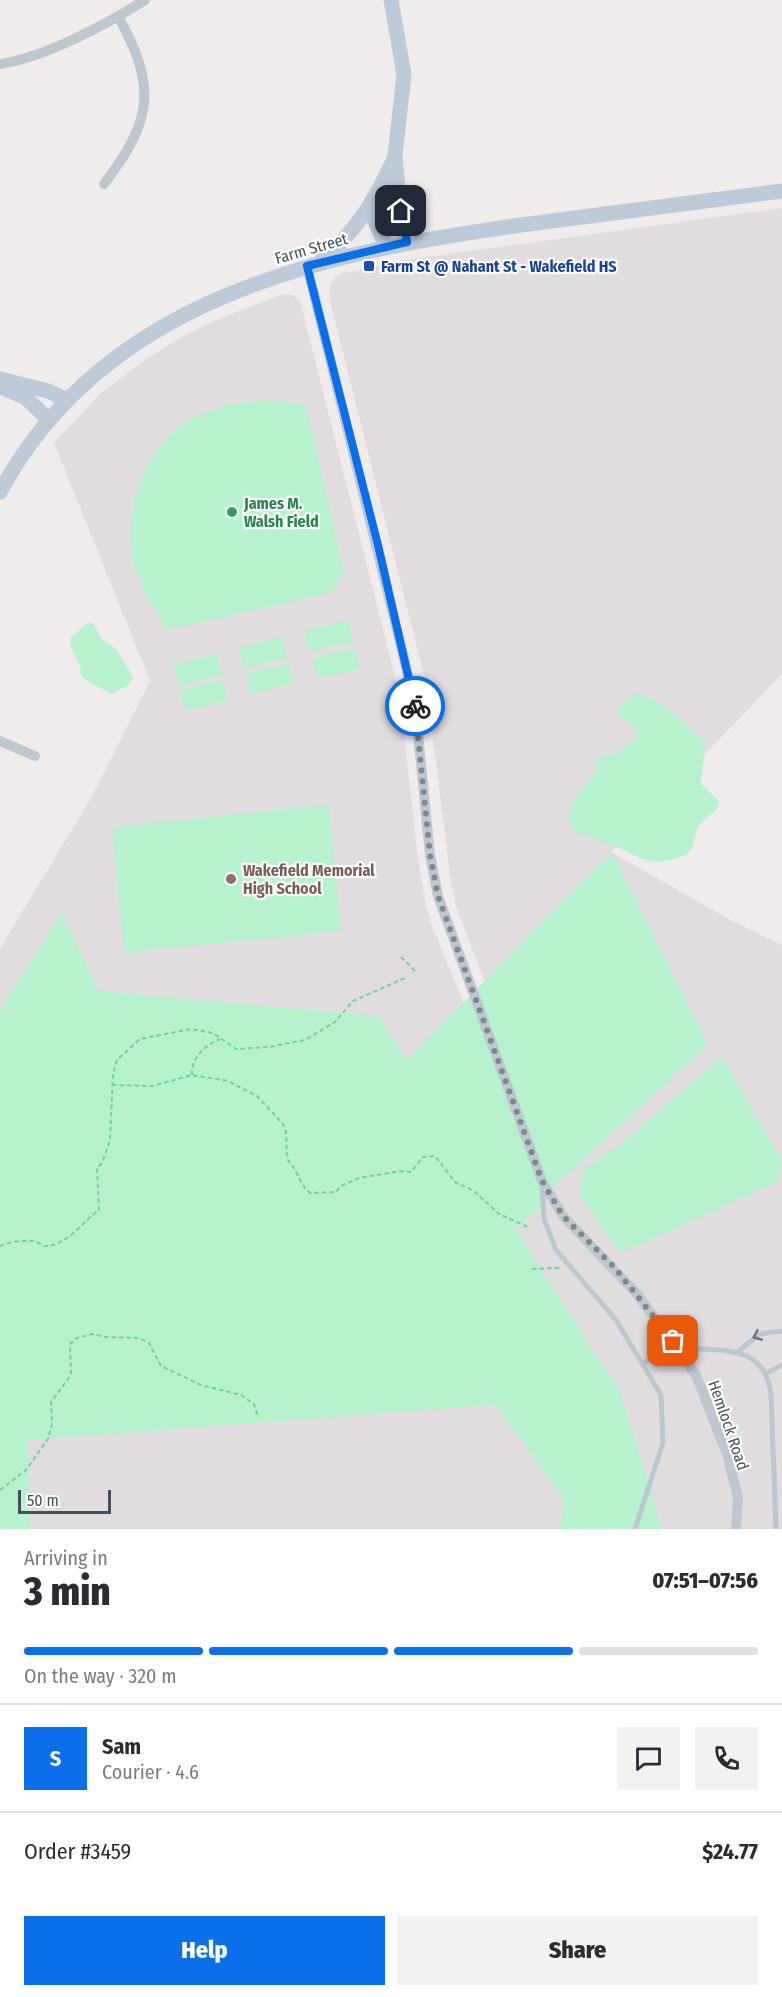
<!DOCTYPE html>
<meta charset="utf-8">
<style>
body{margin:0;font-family:"Fira Sans Condensed",sans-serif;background:#f2f2f3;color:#2b2b33;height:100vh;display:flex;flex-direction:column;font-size:22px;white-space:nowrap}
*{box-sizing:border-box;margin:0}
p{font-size:20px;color:#7c7c81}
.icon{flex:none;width:33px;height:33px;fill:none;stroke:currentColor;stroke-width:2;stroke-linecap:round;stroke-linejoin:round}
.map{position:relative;height:1529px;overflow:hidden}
.details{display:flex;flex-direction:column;background:#fff;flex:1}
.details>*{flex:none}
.scale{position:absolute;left:18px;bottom:15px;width:93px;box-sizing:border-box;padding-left:6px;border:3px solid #44505b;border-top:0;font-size:16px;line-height:21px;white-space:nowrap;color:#44505b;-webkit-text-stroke:4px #fff;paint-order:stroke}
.pin{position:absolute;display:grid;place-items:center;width:51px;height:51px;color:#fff;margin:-26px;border-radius:12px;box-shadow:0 3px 9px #0006}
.courier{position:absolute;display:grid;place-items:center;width:60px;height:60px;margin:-30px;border:4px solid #0b6eeb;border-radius:50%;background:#fff;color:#222;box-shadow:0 2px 8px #0007}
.head em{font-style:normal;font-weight:800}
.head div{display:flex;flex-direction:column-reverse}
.head{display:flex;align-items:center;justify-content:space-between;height:102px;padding:0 24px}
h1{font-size:39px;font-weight:800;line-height:45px}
.bar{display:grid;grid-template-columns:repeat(4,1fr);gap:9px 6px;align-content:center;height:72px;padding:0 24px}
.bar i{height:8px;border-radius:4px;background:#e1e1e2}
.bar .on{background:#0b6eeb}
.bar p{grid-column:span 4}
.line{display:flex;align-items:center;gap:15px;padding:0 24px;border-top:2px solid #e1e1e2}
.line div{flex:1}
.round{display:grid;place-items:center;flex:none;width:63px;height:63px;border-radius:0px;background:#f2f2f3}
.cta{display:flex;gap:12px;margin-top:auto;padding:12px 24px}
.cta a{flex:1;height:69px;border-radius:0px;background:#0b6eeb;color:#fff;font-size:24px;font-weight:800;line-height:69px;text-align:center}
.cta a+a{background:#f2f2f3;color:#2b2b33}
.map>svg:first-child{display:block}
.education{fill:#e1ddde}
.green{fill:#b6f2cd}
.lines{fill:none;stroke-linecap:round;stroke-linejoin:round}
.path{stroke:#6cd29f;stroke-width:2;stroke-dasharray:4.5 3;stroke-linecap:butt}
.lane{stroke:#bcc7d0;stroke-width:5}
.street{stroke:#bcc7d0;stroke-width:10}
.secondary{stroke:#bdcad8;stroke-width:15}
.oneway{stroke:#68747e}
.done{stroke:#80878e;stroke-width:6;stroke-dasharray:0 10.8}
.route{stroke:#0b6eeb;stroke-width:8}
.transit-dot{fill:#1a4fb4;stroke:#fff;stroke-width:2}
.leisure-dot{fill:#2e9e5b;stroke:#fff;stroke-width:2}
.education-dot{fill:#8d6e63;stroke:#fff;stroke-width:2}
.labels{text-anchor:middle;stroke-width:4.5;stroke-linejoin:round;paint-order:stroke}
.street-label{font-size:16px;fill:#44505b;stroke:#fff}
.transit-label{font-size:16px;font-weight:bold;fill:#164399;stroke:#fff;text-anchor:start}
.leisure-label{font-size:16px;font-weight:bold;fill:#27864d;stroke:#fff;text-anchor:start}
.education-label{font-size:16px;font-weight:bold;fill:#785e54;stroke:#fff;text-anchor:start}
</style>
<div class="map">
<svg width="782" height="1529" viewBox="0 0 782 1529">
<rect width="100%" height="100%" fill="#f0ecec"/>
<path class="education" d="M782,208V674L611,852L732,921L782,945V1529H0V948L90,800L150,681L54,443L101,393L146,359L182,337L218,319L283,294L293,295L300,301L400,696L418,859L425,901L431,923L464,1004L361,1105L537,1210L557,1183L611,852L485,982L456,907L451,883L426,683L329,297L330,286L335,277L344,273L405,260Z"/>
<path class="green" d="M270,400L306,405L344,573L332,592L167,630C156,610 140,588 134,565C120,510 148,435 203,413C225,404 247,402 270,400Z
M348,620L353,641L310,651L305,631Z
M88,623H93L102,639L116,649L133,677L129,685L111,694L83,678L80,672L81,667L70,646L71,637Z
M282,637L287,657L244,668L239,648Z
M355,648L360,668L317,679L312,659Z
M217,654L222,674L179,686L174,665Z
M289,663L294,683L251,694L246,674Z
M223,680L228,700L185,711L180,691Z
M637,693C668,704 682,720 705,743L701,784L719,801L717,809L698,826L692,849L686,855L672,860L654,862L640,858L615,846L576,832C553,811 588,788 597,771L595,759L619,752L635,740L637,730L616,712L620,705Z
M329,805L341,931L124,953L112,827Z
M611,852L708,1045L557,1183L537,1210L515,1229L620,1392L662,1529H560L565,1501L496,1405L28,1440L29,1529H0V1011L62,911L98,991L378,1016L407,1060Z
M722,1057L782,1161L777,1182L621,1253L579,1195L581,1179L586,1168L621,1144Z"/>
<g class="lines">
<path class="path" d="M401,957L417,973
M192,1075C191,1058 205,1045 220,1039
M112,1085L152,1086L192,1075L228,1081L257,1096L283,1124L286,1132L287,1159C298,1170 299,1184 310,1193L336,1192L341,1186L359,1178L401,1171L411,1172L423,1157L435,1156L455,1182L474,1191L499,1214L528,1227
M0,1246C8,1242 23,1240 32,1241C36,1241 41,1245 45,1246C67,1246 83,1221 99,1210L97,1168L102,1163L110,1140L113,1074L117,1060L140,1039L191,1029L213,1033L236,1049L269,1047L305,1040L335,1022L353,1001L405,978
M532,1269L559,1268
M0,1490L26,1470L48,1439L52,1424L51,1402L71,1375L70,1344L77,1338L92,1334L106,1337L139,1338L149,1343L161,1366L201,1385L241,1395L254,1404L258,1417"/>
<path class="lane" d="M542,1186L544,1219L556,1250L616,1320L661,1395L663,1443L635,1529
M738,1352L759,1334L782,1331
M643,1363L674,1345C711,1356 763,1336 771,1394L776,1529
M765,1374L782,1365"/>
<path class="street" d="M0,64C44,58 107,24 145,0
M104,184C153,120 157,87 118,16
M307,266L415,703L430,855L438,896L542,1181L563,1216L637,1294L696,1375L728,1457L738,1498L736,1529
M0,741L35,756"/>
<path class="secondary" d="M391,0L404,74L395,156L399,199L407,242
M375,200L374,219L386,246
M321,260C357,232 375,199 394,159
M0,379L48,391L67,400
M0,387L25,397L49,420
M0,492C104,298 321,253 521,225C608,213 695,202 782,191"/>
</g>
<defs><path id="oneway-chevron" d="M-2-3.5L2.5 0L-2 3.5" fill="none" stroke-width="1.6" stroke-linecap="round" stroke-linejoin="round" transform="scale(1.5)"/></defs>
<use class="oneway" href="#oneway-chevron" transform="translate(757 1336) rotate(156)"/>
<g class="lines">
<path class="done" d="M415,706L430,855L438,896L542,1181L563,1216L615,1268L673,1341"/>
<path class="route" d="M401,211L407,242L307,266L378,545L415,706"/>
</g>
<rect class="transit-dot" x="363" y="260" width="12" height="12" rx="3"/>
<circle class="leisure-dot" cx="232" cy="512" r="6"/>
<circle class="education-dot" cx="231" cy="879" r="6"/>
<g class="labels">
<g class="street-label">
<text transform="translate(311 248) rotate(-16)" y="6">Farm Street</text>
<text transform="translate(729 1425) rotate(71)" y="6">Hemlock Road</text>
</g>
<g class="transit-label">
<text x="381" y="272">Farm St @ Nahant St - Wakefield HS</text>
</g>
<g class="leisure-label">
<text x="244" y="509">James M.<tspan x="244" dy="18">Walsh Field</tspan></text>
</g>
<g class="education-label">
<text x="243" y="876">Wakefield Memorial<tspan x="243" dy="18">High School</tspan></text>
</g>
</g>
</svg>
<div class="scale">50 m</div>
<div class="pin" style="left:673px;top:1341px;background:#ea580c"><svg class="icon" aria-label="bag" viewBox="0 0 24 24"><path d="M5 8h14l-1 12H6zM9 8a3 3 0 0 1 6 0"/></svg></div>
<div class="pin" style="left:401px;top:211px;background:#1f2937"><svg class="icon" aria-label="home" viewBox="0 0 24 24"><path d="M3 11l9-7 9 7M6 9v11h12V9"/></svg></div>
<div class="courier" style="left:415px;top:706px"><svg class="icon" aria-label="bike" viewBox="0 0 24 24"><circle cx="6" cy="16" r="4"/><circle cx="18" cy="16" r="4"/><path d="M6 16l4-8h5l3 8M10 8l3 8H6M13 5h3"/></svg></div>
</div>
<section class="details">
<div class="head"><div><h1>3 min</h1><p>Arriving in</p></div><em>07:51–07:56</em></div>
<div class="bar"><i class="on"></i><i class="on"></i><i class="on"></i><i></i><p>On the way · 320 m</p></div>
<div class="line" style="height:108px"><b class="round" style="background:#0b6eeb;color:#fff">S</b><div><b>Sam</b><p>Courier · 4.6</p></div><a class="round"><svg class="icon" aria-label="chat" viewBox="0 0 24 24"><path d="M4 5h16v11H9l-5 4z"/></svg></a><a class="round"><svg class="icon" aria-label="phone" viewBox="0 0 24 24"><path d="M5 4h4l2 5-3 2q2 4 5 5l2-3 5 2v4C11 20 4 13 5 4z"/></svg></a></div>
<div class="line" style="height:78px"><div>Order #3459</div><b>$24.77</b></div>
<div class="cta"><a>Help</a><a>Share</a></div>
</section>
